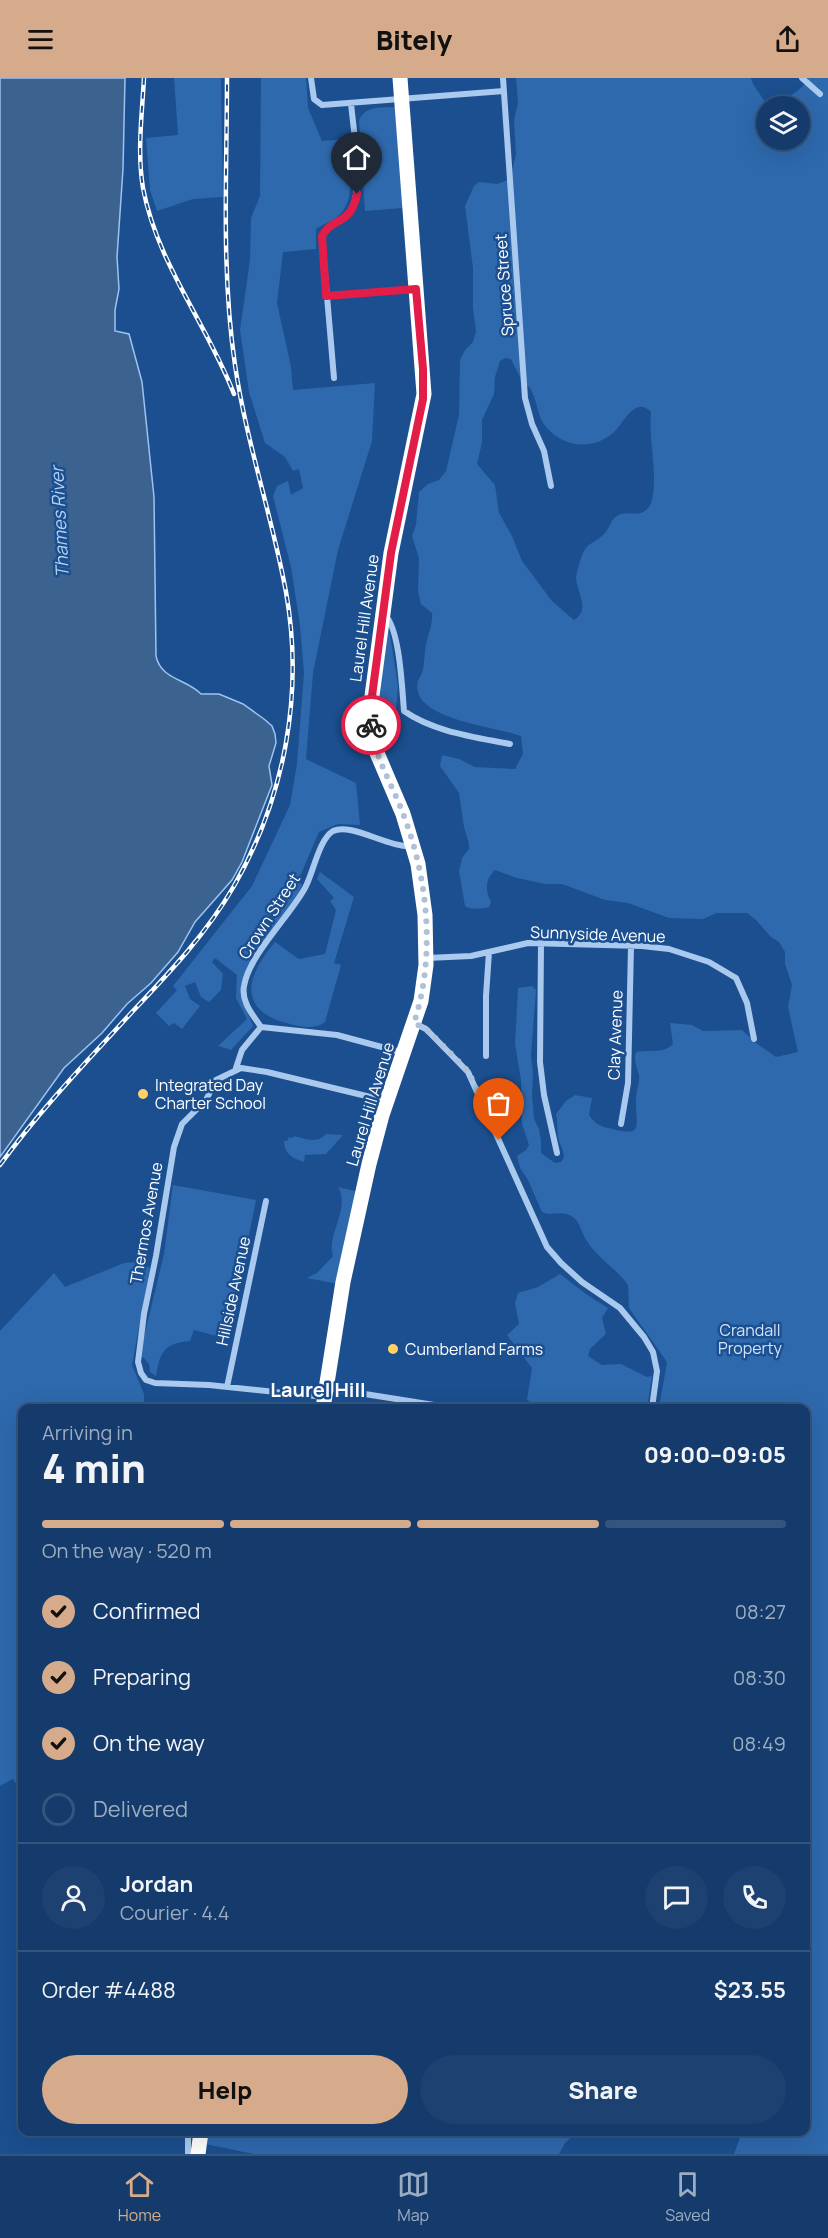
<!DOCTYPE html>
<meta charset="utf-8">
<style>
body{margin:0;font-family:Manrope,sans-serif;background:#1d4271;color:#f1f3f6;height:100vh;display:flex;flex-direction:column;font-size:22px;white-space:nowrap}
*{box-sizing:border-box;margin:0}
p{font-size:20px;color:#9dadc1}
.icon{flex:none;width:33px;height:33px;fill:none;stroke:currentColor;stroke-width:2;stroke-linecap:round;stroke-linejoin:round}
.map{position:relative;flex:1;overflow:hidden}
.drawer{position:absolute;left:18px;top:1326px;width:792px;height:732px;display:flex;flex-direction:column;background:#143b6b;border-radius:12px;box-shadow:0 6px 24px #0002,0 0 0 2px #33557e}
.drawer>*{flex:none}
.tools{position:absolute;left:756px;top:18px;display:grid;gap:12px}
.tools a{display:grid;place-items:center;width:54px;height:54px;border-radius:50%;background:#143b6b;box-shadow:0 6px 24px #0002,0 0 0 2px #33557e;font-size:30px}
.pin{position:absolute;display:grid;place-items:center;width:51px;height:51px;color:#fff;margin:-62px -26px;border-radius:50% 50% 50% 0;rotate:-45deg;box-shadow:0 0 6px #0007}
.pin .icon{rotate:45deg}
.courier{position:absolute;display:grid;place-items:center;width:60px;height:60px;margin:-30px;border:4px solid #e11d48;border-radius:50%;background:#fff;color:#222;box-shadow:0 2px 8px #0007}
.overview em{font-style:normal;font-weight:800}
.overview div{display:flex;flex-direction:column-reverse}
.overview{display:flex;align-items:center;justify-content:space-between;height:102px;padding:0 24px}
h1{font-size:39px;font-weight:800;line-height:45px}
.bar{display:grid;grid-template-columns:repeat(4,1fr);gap:9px 6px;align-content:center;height:72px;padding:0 24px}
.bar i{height:8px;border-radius:4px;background:#33557e}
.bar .current{background:#d6ab8b}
.bar p{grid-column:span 4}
.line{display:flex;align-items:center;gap:15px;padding:0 24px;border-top:2px solid #33557e}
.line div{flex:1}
.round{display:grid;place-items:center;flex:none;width:63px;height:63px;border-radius:32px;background:#1d4271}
ol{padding:0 24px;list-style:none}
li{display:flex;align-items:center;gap:18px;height:66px}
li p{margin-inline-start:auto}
li .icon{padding:6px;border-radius:50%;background:#d6ab8b;color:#111;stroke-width:4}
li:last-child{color:#9dadc1}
li i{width:33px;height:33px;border:3px solid #33557e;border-radius:50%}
.cta{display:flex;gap:12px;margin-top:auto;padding:12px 24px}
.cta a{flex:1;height:69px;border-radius:36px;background:#d6ab8b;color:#111;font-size:24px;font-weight:800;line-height:69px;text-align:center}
.cta a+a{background:#1d4271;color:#f1f3f6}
header{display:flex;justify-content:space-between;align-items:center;height:78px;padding:0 24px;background:#d6ab8b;color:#111;font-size:27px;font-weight:800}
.dock{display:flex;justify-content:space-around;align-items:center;height:84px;border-top:2px solid #33557e;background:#143b6b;font-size:16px;color:#9dadc1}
.dock a{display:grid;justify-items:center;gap:3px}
.dock .current{color:#d6ab8b}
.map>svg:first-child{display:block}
.green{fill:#2e69ad;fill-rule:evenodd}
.water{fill:#3c6290;stroke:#9cc4f0;stroke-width:1.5}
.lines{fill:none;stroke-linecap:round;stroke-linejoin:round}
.street{stroke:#a9c9ee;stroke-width:6}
.highway{stroke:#fff;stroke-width:15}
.rail-casing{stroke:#fff;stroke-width:4.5}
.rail{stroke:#1b4f8f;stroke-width:2;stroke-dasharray:7;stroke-linecap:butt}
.done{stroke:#afc1d8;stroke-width:6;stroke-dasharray:0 10.8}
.route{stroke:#e11d48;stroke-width:8}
.poi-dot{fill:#ffd166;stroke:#1b4f8f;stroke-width:2}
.labels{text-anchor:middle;stroke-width:5;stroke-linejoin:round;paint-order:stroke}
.street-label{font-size:16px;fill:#fff;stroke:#1b4f8f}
.poi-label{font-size:16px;fill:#fff;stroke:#1b4f8f;text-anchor:start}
.park-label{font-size:16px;fill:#cfe3fa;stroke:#1b4f8f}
.water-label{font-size:18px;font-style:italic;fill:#b5d3f5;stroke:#1b4f8f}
.quarter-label{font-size:20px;font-weight:bold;fill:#fff;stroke:#1b4f8f}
</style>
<header><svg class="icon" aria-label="menu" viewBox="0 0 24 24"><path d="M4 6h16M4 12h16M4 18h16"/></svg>Bitely<svg class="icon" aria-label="share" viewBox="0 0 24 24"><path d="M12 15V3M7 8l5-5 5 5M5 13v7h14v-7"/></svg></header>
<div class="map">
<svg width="828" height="2076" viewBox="0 0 828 2076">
<rect width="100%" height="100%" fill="#1b4f8f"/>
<path class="green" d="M174,0H221L223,119L193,121L157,133L150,112L146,60L178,57Z
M261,0H306L308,30L322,63L345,61C348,85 359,121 337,139C331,144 323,146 316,151V171L283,174L277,225L291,289L293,312L375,305L372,363L338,472L313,595L306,681L356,705L360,747L338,746L319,754L298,803L302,807L297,818C283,839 240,891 241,913C242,926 249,937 253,948L231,972L218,968L247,941L236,920L237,897L215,880L212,884L223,896L221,912L209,924L201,919L195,904L185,908L190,921L200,928L182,951L174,945L169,948L156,935L177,912L173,908L252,808L290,727L297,686L304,595L300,547L291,489L273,418L277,408L288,403L291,417L303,410L299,391L293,393L285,379L265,365L249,314L240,252L250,182L251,140L260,118Z
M516,0H751L753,6L765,24C779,30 798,13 808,3V0H828V2076H734L742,2054H806V1330H659L667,1284L629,1230L628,1207C617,1191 597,1180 587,1163C581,1155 581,1145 573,1139C562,1131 552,1139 542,1134L528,1102L520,1090L517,1078L526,1072L529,1067L522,1046L521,1002L515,966L518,910L532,908L536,912L531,978L533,995L532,1018L534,1041L539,1051L541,1063V1075L555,1085L561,1084L564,1079C563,1069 559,1066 558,1058C557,1051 558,1045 556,1036L566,1023L575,1017L592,1020L589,1037C594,1044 599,1048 608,1050C646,1060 635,1049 636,1020C636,1012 640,1005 639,997C637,989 633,983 636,974C650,971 662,977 673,966L670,945L692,947L703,953L742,952L756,965L776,979L798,974L788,929L792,907L785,886V874L779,864L771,859L756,842L747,835H717L703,841L669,840L628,825L605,822L562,806H545L517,800L495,792C485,801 485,813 491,824L489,829C482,831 471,832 465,828L459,793L462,780L469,771V766L464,749L459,715L440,688L442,677L459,681L475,689L515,691L523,676L521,658C500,649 408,642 418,603C419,600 421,598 422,595C425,586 424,576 426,567C428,556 433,546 432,535L421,526L418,514L419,480L412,458L416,447L419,414L428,406L439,402L446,393L459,337L460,282L465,272L473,264L476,253L473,230V190L465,128L474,108L479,104L497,106L508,102L511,98L516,76L514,42L518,25ZM766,28H800V62H766ZM505,280L511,281C514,288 518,295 522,302C525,305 529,308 531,312C538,324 537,340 547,350C565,370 593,372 613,355C623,347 635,317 651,334C648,364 659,396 651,426C640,443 631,431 618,437C611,441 610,449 605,455C599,462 588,465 584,473C582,475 576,497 576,500C577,515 591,531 574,542L552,523L522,483L512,458L499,435L495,407L477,386L482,365V342L494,316L495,299L500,283Z
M395,29L403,130L365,133L359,42C366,27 382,30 395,29Z
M388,545L398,607L396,632L378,633Z
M320,794L354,819L334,885L341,887L325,944C314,952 303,949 290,946C236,933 246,898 275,864L299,881L325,876L336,832L330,823L334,820L317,801Z
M326,1056L343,1057L326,1076L305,1077L304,1084C292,1080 285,1077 284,1063H287L289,1059L293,1060L294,1058C305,1061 317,1066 326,1056Z
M173,1107L256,1122L228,1261L194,1252L190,1263C164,1265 160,1274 156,1298L150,1294L149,1286L142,1278L143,1263L164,1176Z
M338,1109L359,1114L338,1206L307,1200L317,1195L333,1178C326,1156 351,1131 338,1109Z
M138,1184L150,1190L132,1287L144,1316V1330H22V1715L13,1701L0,1708V1253L54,1195L65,1209L124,1185Z
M560,1196L586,1216L608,1230L602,1240L606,1256L590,1271L588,1278L602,1287L621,1286L647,1299L652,1298L647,1330H542L527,1322L532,1290L507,1257L519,1246L515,1225L518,1215L538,1209Z
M207,2054H576L565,2065L559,2076H254L205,2066Z"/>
<path class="water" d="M0,0H125L123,91L117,179L119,211L115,232V253L129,256L142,304L154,419L156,578C161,602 187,601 201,616H219L243,626L264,641L272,648L275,656L276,665L269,688L272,707L242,784L232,802L195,844L178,874L151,905L127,926L102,955L64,990L0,1079Z"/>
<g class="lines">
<path class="street" d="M311,0L314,21L322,27L504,13
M503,0L525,320L532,346L544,373L551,408
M802,0L820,16
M326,218L415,211
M334,300L322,160C325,146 343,145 351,132C364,112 353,50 351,25
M385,537C400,552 402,610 404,633C434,654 475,659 510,666
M541,866L540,984L544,1017L557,1075
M427,880L471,878L528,865L642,868L669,871L709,884L736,900L747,925L754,961
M414,945L426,951L468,994L547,1169L561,1185L582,1204L620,1230L644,1259L653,1274L657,1293L652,1330
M404,975L337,957L261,949C253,937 241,924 244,908C249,877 289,839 305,810C313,796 319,761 333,753C351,744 390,771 413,768
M486,978V918L489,874
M235,993L242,972L261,949
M621,1046L628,1005L631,868
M227,1309L266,1123
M327,1310L453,1330
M324,1319L209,1307L155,1305L146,1302L141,1295L138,1284L144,1236L156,1178L174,1069L182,1046L206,1022L216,1002L241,990L267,994L387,1023
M188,2054V2075L191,2076"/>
<path class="highway" d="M323,1330L343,1204L369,1086L382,1037L421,923L426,887L425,837L418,786L403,736L377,675L371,643L372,618L391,475L424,316L400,0
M198,2076L201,2054"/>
<g class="rail-casing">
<path id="rail" d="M144,0C142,36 137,74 143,110C157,185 207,246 234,316
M0,1087C40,1032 87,983 133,933C170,894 207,855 234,808C285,719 304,615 286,514C272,438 246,363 235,287C221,192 227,95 227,0"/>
</g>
<use href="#rail" class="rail"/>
</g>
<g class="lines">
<path class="done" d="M371,647C374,678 391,704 402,733C428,799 436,877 414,945L426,951L465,990L472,1001L499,1062"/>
<path class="route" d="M357,116C351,148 332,139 322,158L326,218L416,211L423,291V321L391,475L372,618L371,647"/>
</g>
<g class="poi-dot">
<circle cx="143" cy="1016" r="6"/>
<circle cx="393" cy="1271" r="6"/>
</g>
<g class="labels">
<g class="street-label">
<text transform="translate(504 207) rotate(-94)" y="6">Spruce Street</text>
<text transform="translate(364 540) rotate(-82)" y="6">Laurel Hill Avenue</text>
<text transform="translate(269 838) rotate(-57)" y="6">Crown Street</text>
<text transform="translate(598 856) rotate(2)" y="6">Sunnyside Avenue</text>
<text transform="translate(615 957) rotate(-88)" y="6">Clay Avenue</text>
<text transform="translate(370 1026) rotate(-73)" y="6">Laurel Hill Avenue</text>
<text transform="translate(146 1145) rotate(-80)" y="6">Thermos Avenue</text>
<text transform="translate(233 1213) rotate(-78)" y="6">Hillside Avenue</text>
</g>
<g class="poi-label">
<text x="155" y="1013">Integrated Day<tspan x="155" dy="18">Charter School</tspan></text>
<text x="405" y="1277">Cumberland Farms</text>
</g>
<g class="park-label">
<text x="750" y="1258">Crandall<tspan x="750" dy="18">Property</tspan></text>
</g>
<g class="water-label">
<text transform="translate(60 444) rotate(-93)" y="6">Thames River</text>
</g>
<g class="quarter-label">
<text x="318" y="1319">Laurel Hill</text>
</g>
</g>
</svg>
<div class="tools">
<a><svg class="icon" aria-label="layers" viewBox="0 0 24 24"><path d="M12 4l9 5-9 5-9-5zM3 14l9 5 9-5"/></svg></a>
</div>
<div class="pin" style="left:499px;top:1062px;background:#ea580c"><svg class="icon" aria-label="bag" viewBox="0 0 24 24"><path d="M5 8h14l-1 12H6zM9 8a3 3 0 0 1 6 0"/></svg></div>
<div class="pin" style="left:357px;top:116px;background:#1f2937"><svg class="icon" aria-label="home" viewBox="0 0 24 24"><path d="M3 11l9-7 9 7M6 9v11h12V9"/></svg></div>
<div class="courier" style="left:371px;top:647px"><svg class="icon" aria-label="bike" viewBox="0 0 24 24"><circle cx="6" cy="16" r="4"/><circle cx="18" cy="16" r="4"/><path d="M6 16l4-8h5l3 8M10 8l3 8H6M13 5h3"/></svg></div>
<section class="drawer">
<div class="overview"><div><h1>4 min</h1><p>Arriving in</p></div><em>09:00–09:05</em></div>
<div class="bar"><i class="current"></i><i class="current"></i><i class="current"></i><i></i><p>On the way · 520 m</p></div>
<ol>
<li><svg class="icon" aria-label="check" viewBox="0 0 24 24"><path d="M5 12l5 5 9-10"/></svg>Confirmed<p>08:27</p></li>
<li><svg class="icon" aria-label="check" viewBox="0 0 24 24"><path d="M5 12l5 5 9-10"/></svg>Preparing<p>08:30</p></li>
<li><svg class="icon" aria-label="check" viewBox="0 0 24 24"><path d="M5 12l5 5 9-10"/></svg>On the way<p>08:49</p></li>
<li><i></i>Delivered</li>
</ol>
<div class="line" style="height:108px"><a class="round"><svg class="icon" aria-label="person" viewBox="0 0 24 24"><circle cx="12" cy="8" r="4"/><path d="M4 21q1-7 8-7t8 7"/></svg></a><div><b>Jordan</b><p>Courier · 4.4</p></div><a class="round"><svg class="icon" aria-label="chat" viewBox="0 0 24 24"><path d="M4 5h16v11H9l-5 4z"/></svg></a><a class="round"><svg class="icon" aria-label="phone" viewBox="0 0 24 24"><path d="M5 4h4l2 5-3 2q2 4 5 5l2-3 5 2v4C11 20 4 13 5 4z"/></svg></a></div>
<div class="line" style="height:78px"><div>Order #4488</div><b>$23.55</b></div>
<div class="cta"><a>Help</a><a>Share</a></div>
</section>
</div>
<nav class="dock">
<a class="current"><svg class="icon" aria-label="home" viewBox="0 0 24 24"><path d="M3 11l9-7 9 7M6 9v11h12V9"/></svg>Home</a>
<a><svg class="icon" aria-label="map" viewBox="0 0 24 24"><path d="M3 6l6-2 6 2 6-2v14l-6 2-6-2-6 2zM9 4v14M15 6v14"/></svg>Map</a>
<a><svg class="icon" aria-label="saved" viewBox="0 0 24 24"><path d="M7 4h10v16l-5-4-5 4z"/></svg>Saved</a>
</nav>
